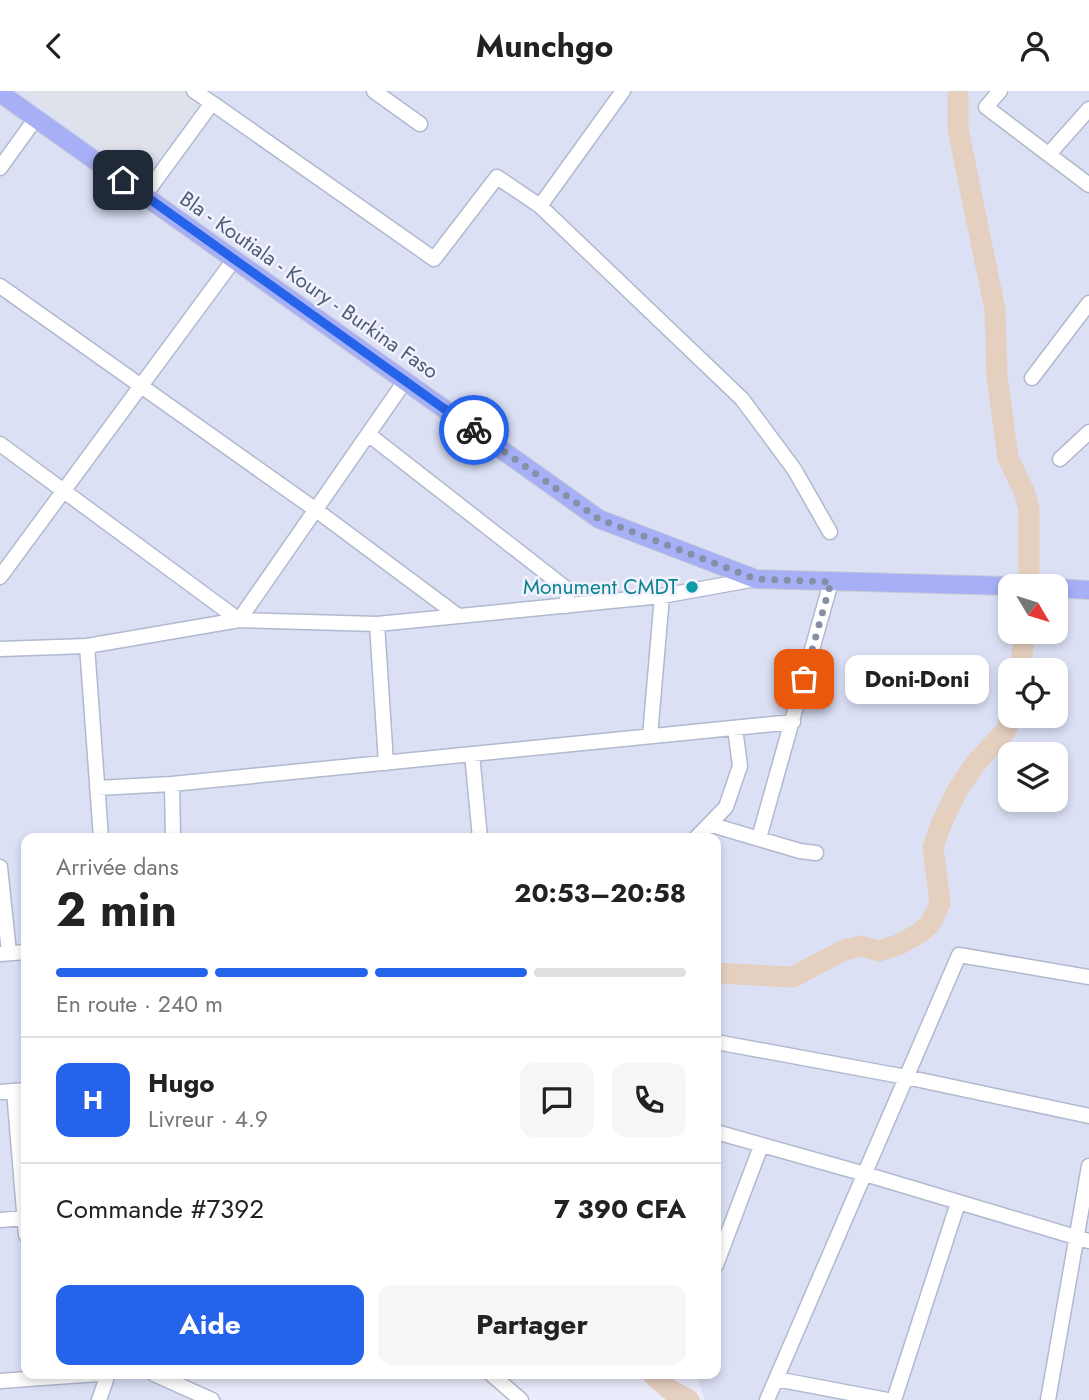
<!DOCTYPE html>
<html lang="fr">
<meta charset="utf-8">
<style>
body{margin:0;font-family:Jost,sans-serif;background:#f6f6f6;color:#222;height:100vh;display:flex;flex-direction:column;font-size:26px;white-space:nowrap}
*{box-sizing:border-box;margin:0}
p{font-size:23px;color:#767676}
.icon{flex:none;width:38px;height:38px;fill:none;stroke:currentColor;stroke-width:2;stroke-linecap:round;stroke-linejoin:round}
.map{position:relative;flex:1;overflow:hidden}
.side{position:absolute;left:21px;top:742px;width:700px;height:546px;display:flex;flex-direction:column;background:#fff;border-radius:14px;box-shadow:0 4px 10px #0003}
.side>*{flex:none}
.needle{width:46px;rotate:128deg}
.controls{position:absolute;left:998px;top:483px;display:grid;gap:14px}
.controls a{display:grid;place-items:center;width:70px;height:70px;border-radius:14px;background:#fff;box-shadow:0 4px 10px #0003;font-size:35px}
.pin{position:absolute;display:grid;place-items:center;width:60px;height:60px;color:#fff;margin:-30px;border-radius:14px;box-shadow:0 4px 10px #0006}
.courier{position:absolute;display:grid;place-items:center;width:70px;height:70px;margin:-35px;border:5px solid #2563eb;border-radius:50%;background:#fff;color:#222;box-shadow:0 2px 9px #0007}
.bubble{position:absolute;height:49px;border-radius:14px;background:#fff;box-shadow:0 4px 10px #0003;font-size:23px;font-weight:700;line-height:49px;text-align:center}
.overview em{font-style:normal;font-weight:700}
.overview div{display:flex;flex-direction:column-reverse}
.overview{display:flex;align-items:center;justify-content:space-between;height:119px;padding:0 35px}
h1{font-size:46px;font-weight:700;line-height:52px}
.bar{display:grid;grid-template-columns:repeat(4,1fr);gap:10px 7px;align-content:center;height:84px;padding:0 35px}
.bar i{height:9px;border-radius:5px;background:#e0e0e0}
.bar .active{background:#2563eb}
.bar p{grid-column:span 4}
.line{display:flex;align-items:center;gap:18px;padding:0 35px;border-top:2px solid #e0e0e0}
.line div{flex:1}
.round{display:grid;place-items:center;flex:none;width:74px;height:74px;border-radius:14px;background:#f6f6f6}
.action{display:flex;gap:14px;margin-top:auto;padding:14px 35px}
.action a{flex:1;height:80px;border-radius:14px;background:#2563eb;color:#fff;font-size:28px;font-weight:700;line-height:80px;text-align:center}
.action a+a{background:#f6f6f6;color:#222}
header{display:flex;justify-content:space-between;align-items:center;height:91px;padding:0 35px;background:#fff;font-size:32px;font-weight:700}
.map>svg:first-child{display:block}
.residential{fill:#dce0f5;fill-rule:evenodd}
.industrial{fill:#e0e2eb}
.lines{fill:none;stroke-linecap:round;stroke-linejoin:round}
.river{stroke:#e5cfbf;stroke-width:21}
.minor-casing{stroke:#b0b9ce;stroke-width:17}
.major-casing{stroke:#c6cbd3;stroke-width:20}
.minor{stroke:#fff;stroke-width:14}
.major{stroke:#a7aff6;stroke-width:18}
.done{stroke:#858fa5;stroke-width:7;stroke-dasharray:0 12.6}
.route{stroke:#2563eb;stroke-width:9}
.culture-dot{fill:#0f9aa8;stroke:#f1f2fe;stroke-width:2.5}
.labels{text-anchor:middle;stroke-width:5;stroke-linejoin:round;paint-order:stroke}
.street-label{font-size:21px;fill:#4e5d76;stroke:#f1f2fe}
.culture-label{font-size:21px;fill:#0d838f;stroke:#f1f2fe;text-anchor:end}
</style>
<header><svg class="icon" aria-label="back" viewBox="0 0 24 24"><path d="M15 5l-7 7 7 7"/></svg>Munchgo<svg class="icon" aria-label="person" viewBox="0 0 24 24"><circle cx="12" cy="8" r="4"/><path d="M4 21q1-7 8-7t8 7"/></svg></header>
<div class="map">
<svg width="1089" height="1309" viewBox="0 0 1089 1309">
<rect width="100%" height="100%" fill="#eaecfc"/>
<path class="residential" d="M0,0H1089V1309H705L696,1283H716V747H26V1283H172L226,1309H0ZM1010,495H1055V541H1010ZM1010,579H1055V625H1010ZM1010,663H1055V709H1010Z"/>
<path class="industrial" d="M22,0H209L142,87Z"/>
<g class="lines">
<path class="river" d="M958,0V38L995,219L997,285L1008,367L1024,400L1029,418V495
M1020,579L1025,541
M716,882L793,886L844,859L861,855L879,860L898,854L920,842L931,832L940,812L933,756L942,731L958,698L976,672L1006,639L1011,625
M652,1283L670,1299L689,1309"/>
<g class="minor-casing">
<path id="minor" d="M374,0L420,33
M1000,0L986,16L1089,94
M212,12L434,168L497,86L540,115L742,308L794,378L830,441
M1049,63L1089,18
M0,77L36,27
M144,105L212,12L194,0
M540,115L623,0
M0,195L316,419L457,524
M1032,287L1089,212
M368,343L568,499L566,515
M0,353L239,529L405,290
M1060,368L1089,341
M0,486L233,170
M377,533L386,672
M87,555L101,747
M0,558L87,555L239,529L377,533L662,505L756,488
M650,645L662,505
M472,663L480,747
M172,693L173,747
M97,697L172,693L793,631
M712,734L800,760L816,762
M696,747L726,716L740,675L735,637
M759,747L831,491
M0,776L9,862
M0,863L26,861
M716,951L906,986L1089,1025
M14,1000L26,1144
M0,1001L26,999
M716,1041L865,1083L1089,1150
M0,1129L25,1127
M716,1174L761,1055
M154,1283L212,1309
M491,1283L521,1309
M776,1288L887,1309
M0,1290L98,1283
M99,1309L108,1283
M767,1309L959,864L1089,886
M894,1309L958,1112
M1048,1309L1089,1075"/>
</g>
<g class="major-casing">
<path id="major" d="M0,2L599,428L756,488L1010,495
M1055,497L1089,499"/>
</g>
<use href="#minor" class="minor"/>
<use href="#major" class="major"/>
</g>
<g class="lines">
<path class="done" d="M474,339L599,428L756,488L831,491L804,588"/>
<path class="route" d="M123,89L474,339"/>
</g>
<circle class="culture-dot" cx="692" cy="496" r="7"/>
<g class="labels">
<g class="street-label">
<text transform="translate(309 194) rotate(35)" y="7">Bla - Koutiala - Koury - Burkina Faso</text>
</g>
<g class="culture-label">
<text x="678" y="503">Monument CMDT</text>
</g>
</g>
</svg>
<div class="controls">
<a><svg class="needle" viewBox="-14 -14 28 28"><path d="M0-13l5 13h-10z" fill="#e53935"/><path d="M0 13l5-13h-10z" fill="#767676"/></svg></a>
<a><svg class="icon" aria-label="locate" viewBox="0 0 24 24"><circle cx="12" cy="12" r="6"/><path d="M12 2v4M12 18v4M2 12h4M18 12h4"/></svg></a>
<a><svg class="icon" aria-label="layers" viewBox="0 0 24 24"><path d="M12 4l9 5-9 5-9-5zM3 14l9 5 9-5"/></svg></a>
</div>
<div class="pin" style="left:804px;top:588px;background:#ea580c"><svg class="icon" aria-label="bag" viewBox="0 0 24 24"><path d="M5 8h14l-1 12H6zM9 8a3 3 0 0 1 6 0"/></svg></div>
<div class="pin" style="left:123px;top:89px;background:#1f2937"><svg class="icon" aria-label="home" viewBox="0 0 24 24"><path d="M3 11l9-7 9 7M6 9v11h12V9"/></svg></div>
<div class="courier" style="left:474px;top:339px"><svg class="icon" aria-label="bike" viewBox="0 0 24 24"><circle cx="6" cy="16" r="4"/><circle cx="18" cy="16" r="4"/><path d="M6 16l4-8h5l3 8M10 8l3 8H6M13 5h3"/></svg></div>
<div class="bubble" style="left:845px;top:564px;width:144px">Doni-Doni</div>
<section class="side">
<div class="overview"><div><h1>2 min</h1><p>Arrivée dans</p></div><em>20:53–20:58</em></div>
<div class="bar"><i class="active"></i><i class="active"></i><i class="active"></i><i></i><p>En route · 240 m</p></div>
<div class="line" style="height:126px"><b class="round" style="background:#2563eb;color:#fff">H</b><div><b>Hugo</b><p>Livreur · 4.9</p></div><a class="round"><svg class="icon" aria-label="chat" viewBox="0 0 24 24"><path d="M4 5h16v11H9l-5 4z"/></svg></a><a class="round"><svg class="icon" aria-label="phone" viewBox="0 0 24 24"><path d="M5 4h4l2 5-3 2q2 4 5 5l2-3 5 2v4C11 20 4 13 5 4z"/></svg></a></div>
<div class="line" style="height:91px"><div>Commande #7392</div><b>7 390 CFA</b></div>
<div class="action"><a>Aide</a><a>Partager</a></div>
</section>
</div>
